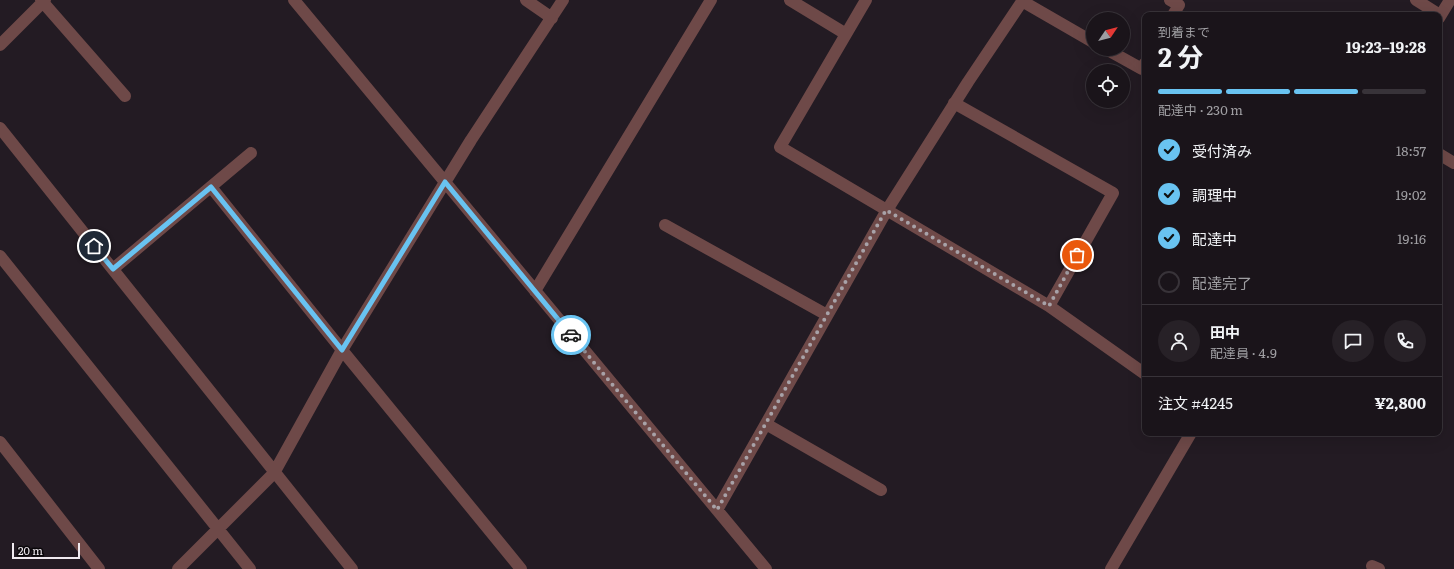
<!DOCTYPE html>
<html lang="ja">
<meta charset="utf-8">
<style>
body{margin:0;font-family:Literata,"Noto Sans JP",serif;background:#272127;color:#f1f3f6;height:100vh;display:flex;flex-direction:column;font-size:15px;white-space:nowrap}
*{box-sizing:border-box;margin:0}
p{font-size:13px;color:#9f9ea2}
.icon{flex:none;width:22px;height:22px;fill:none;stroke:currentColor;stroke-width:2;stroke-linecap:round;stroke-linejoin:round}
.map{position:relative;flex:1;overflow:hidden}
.panel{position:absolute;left:1142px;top:12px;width:300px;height:424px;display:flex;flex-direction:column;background:#1a141a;border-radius:8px;box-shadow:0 4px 16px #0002,0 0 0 1px #383339}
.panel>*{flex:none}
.needle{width:26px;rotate:55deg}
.fabs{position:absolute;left:1086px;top:12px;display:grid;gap:8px}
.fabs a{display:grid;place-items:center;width:44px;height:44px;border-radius:50%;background:#1a141a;box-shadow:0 4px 16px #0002,0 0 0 1px #383339;font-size:20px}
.scale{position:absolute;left:12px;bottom:10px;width:68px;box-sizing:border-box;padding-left:4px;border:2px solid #f0eaf0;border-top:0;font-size:11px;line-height:14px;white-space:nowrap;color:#f0eaf0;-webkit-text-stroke:3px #0a070a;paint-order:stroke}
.pin{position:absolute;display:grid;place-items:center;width:34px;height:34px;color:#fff;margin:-17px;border:2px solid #fff;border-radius:50%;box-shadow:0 1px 4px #0007}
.courier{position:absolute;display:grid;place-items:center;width:40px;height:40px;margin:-20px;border:3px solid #69c3f1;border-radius:50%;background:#fff;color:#222;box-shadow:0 1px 5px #0007}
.summary em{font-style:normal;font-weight:700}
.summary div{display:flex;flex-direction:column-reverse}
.summary{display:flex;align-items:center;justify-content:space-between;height:68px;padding:0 16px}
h1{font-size:26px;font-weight:700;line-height:30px}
.bar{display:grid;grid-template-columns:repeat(4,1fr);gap:6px 4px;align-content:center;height:48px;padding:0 16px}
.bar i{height:5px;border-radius:3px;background:#383339}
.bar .current{background:#69c3f1}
.bar p{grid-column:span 4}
.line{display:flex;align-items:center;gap:10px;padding:0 16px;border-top:1px solid #383339}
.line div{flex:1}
.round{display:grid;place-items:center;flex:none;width:42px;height:42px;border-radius:21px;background:#272127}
ol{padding:0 16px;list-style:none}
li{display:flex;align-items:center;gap:12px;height:44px}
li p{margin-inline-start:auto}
li .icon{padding:4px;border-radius:50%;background:#69c3f1;color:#111;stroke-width:4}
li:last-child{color:#9f9ea2}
li i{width:22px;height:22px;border:2px solid #383339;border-radius:50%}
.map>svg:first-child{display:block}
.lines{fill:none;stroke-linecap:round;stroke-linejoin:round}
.minor{stroke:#6e4948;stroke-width:12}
.tertiary{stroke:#6e4948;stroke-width:12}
.done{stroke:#a8a2a8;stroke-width:4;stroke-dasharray:0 7.2}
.route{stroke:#69c3f1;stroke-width:5}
</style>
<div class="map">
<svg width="1454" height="569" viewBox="0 0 1454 569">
<rect width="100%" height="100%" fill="#231b23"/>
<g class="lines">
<path class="minor" d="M41,0L125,96
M294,0L766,569
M526,0L552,18
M790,0L846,34
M866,0L780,147L1049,306L1145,374
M1170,0L1179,5L1173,15
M1416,0L1440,15
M1022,1L1093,42
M0,45L45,0
M1106,49L1142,69L1145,63
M954,103L1113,193L1049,306
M0,128L352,569
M1439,154L1454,163
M211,187L342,350L521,569
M665,225L827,315
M0,256L250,569
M113,269L251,153
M535,291L711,0
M766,424L881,490
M0,442L99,569
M717,510L887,210L968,82L1023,0
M1372,566L1379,569
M178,569L274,473L342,350L471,140L563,0"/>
<path class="tertiary" d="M1439,18L1450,0
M1111,569L1191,433"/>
</g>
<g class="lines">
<path class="done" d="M571,335L717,510L886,210L1049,306L1077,255"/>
<path class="route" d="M94,246L113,269L211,187L342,350L445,182L571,335"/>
</g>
</svg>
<div class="fabs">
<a><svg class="needle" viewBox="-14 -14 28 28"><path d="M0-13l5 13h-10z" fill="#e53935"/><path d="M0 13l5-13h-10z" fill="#9f9ea2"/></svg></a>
<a><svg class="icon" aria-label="locate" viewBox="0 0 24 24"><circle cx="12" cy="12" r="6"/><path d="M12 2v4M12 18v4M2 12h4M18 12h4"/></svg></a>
</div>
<div class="scale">20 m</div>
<div class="pin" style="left:1077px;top:255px;background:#ea580c"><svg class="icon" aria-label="bag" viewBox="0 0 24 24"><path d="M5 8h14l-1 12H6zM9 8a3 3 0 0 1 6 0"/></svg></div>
<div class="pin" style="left:94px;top:246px;background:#1f2937"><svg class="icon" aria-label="home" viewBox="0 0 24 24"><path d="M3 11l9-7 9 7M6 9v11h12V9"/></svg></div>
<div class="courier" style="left:571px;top:335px"><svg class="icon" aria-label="car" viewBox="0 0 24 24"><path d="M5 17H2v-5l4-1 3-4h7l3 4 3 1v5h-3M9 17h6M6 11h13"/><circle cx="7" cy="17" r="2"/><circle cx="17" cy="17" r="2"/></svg></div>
<section class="panel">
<div class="summary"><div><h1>2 分</h1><p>到着まで</p></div><em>19:23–19:28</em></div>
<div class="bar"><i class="current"></i><i class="current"></i><i class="current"></i><i></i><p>配達中 · 230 m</p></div>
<ol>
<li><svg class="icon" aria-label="check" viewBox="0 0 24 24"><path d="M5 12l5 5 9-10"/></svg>受付済み<p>18:57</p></li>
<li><svg class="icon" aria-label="check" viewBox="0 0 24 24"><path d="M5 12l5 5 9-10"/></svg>調理中<p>19:02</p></li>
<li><svg class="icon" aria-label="check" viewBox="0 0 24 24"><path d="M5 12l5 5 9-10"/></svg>配達中<p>19:16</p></li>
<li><i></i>配達完了</li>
</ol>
<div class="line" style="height:72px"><a class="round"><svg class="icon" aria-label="person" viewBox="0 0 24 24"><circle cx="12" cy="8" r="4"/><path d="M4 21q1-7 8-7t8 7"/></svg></a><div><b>田中</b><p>配達員 · 4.9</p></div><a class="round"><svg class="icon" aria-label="chat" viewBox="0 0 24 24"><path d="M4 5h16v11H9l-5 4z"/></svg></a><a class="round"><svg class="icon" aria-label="phone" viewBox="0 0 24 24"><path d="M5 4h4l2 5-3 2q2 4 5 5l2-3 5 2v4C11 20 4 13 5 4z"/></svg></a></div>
<div class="line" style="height:52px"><div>注文 #4245</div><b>¥2,800</b></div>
</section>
</div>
